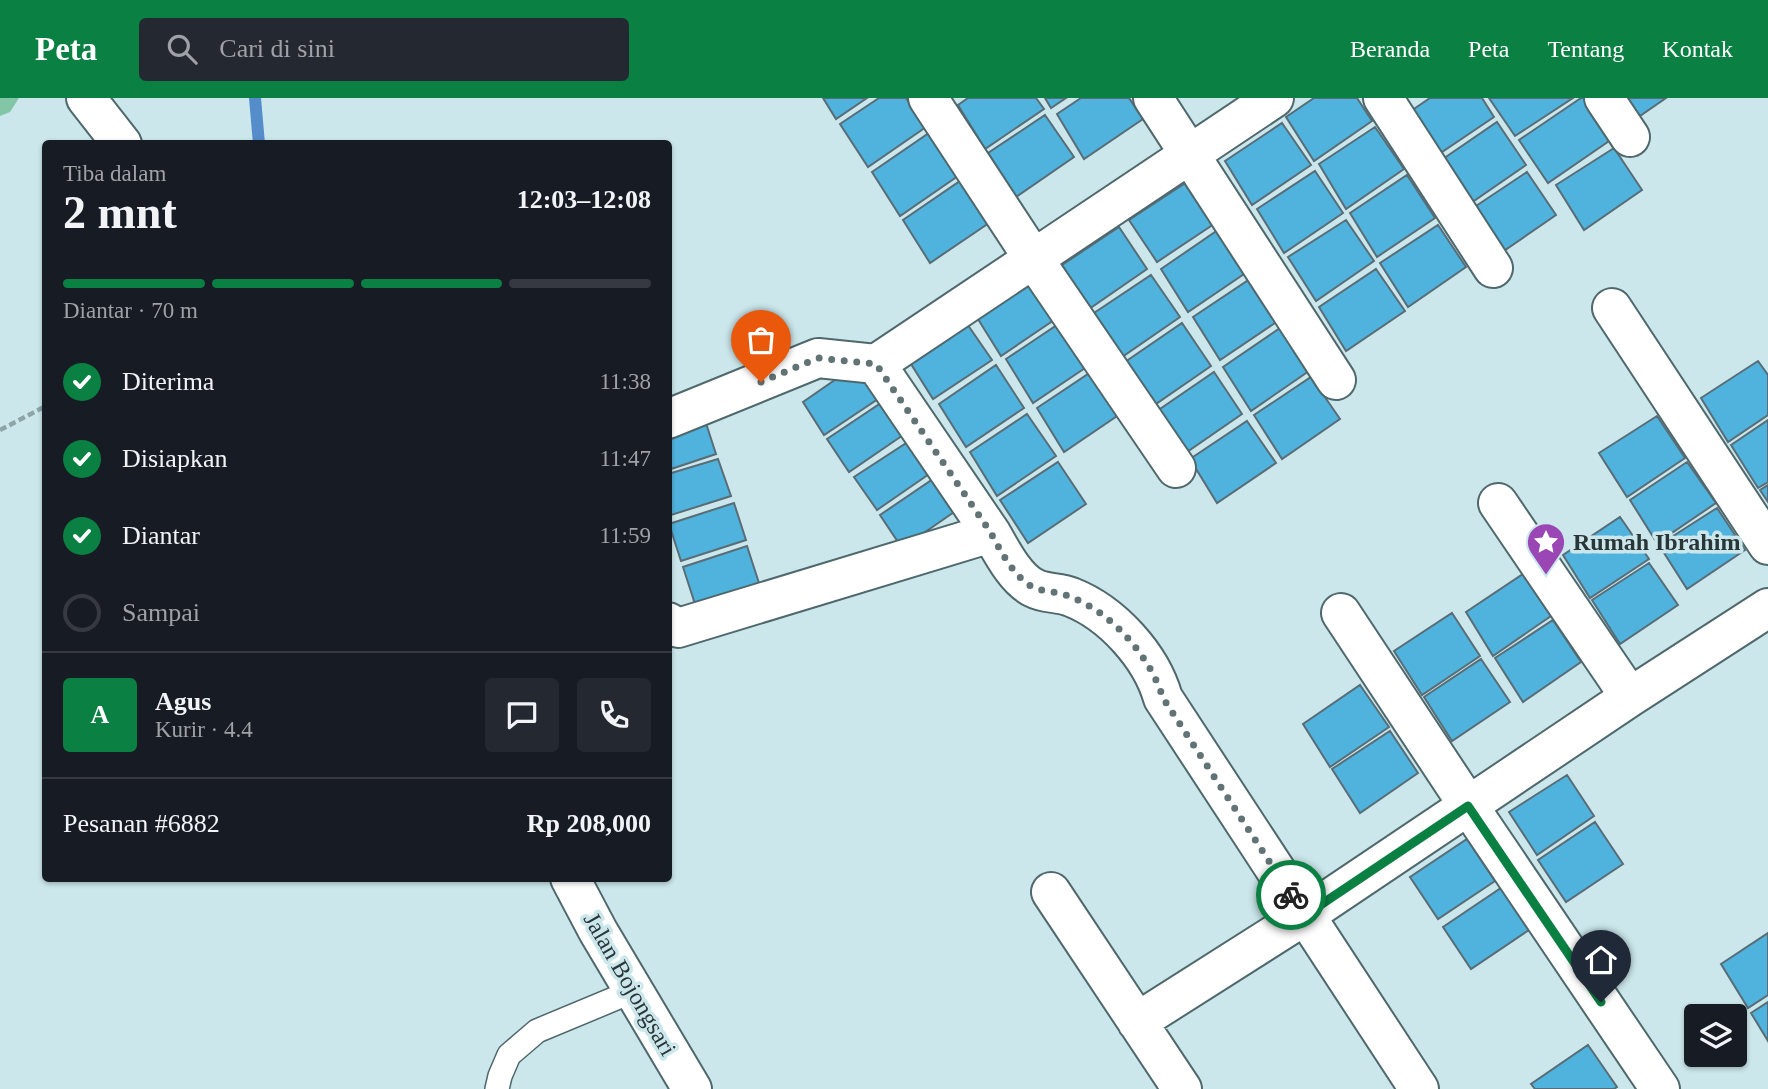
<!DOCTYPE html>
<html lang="id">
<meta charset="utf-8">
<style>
body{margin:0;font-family:"Times New Roman",serif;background:#242831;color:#f1f3f6;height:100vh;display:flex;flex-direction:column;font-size:26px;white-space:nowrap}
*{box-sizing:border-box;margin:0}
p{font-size:23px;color:#9ea1a6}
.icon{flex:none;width:38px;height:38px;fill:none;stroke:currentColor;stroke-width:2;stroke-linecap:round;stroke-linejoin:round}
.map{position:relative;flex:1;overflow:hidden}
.panel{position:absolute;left:42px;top:42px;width:630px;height:742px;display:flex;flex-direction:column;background:#171b24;border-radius:7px;box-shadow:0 2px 5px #0004}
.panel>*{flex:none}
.buttons{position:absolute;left:1684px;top:906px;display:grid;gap:14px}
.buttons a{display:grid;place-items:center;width:63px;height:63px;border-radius:7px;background:#171b24;box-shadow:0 2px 5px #0004;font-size:35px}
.pin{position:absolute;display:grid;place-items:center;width:60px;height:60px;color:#fff;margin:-72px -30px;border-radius:50% 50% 50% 0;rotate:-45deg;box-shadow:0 0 7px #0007}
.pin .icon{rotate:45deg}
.courier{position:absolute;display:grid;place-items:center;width:70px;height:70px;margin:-35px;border:5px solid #0b8043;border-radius:50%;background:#fff;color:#222;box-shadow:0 2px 9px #0007}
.summary em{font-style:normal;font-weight:800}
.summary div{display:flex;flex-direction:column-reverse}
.summary{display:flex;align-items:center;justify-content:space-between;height:119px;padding:0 21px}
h1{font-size:46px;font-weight:800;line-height:52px}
.bar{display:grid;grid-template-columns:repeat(4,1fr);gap:10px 7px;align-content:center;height:84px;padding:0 21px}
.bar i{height:9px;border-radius:5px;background:#363941}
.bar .current{background:#0b8043}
.bar p{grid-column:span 4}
.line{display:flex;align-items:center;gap:18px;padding:0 21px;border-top:2px solid #363941}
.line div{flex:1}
.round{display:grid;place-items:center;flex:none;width:74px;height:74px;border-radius:7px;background:#242831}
ol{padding:0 21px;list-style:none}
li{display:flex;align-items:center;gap:21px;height:77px}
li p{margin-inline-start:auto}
li .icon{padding:7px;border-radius:50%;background:#0b8043;color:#fff;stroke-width:4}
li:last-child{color:#9ea1a6}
li i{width:38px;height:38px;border:4px solid #363941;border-radius:50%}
header{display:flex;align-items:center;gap:42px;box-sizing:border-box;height:98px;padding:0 35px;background:#0b8043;color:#fff}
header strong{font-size:33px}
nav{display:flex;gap:38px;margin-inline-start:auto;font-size:24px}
.search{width:490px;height:63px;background:#242831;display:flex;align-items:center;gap:18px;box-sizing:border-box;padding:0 24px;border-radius:7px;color:#9ea1a6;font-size:26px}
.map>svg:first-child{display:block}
.green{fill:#83c6a7}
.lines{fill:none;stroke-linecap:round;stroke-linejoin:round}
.stream{stroke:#548dca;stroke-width:12}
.building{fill:#50b3de;stroke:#586d77;stroke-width:2}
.service-casing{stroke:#4f686c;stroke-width:26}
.minor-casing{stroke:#4f686c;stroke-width:42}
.path{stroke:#8ea4a7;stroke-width:4.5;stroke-dasharray:7 3.5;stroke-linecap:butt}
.service{stroke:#fff;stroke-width:23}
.minor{stroke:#fff;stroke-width:38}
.done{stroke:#627376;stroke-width:7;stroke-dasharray:0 12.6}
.route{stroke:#0b8043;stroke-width:9}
.labels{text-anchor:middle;stroke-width:7;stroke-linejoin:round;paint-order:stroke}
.poi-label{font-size:24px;font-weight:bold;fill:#2a3537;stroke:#cbe7eb;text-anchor:start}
.street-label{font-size:24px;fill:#2a3537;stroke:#cbe7eb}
</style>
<header>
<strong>Peta</strong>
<div class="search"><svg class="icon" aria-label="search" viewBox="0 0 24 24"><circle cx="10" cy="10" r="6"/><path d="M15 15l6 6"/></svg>Cari di sini</div>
<nav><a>Beranda</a><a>Peta</a><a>Tentang</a><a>Kontak</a></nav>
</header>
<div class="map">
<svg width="1768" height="991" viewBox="0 0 1768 991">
<rect width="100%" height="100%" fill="#cbe7eb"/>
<path class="green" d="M0,0H19L10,14L0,18Z"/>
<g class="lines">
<path class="stream" d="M255,0L259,46"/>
</g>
<path class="building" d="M823,0H867L836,21Z
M879,0H906L926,29L868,69L840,26Z
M968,0H1036L1044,11L985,51L958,7Z
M1045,0H1066L1051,10Z
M1081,0H1129L1143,21L1084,61L1057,16Z
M1314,0H1357L1372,23L1314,63L1286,19Z
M1430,0H1482L1494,19L1436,58L1408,15Z
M1489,0H1573L1515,38Z
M1581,0H1584L1612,41L1548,85L1519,42Z
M1624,0H1666L1637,20Z
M1045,17L1074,59L1016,99L988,55Z
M1497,24L1526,67L1468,107L1440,63Z
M1282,25L1311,67L1252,107L1225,63Z
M1375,29L1404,71L1346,111L1319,66Z
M929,35L958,78L900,118L872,74Z
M1614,50L1642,92L1584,132L1556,87Z
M1315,73L1343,115L1284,155L1257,111Z
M1527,74L1556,117L1498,157L1470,112Z
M1407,77L1435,120L1377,159L1350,115Z
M960,83L989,125L930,165L903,122Z
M1187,84L1214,126L1157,164L1129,122Z
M1346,122L1374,163L1316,203L1288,159Z
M1438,127L1466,169L1408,209L1380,165Z
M1119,129L1147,171L1089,211L1062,167Z
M1218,132L1247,174L1188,214L1161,171Z
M1376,171L1405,213L1346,253L1319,209Z
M1031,175L1060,218L1001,258L973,213Z
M1151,177L1180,219L1122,259L1094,215Z
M1250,181L1278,223L1220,262L1193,219Z
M963,220L992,262L933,301L906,258Z
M1063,223L1091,266L1033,305L1006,261Z
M1182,225L1211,268L1153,308L1125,264Z
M1280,230L1309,273L1251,313L1223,269Z
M1758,263L1768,277V317L1728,344L1701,300Z
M858,266L881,299L824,337L803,304Z
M996,267L1024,310L966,349L939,306Z
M1094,272L1123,314L1064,354L1037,310Z
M1214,274L1242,316L1184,356L1157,313Z
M1311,279L1340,321L1282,361L1254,317Z
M884,303L906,335L849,374L827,341Z
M1027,316L1056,358L997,398L970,354Z
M1657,318L1685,360L1627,399L1599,355Z
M704,319L716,356L668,372V330Z
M1768,322V384L1758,390L1731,347Z
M1247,323L1276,365L1217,405L1190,361Z
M911,342L932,374L877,412L854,379Z
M718,361L731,398L668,418V376Z
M1058,364L1086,406L1028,445L1000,402Z
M1687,364L1716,405L1657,445L1630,402Z
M936,379L957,412L902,450L880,417Z
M1768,387V404L1760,392Z
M734,405L746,442L681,463L669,426Z
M1717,410L1745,452L1687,491L1659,447Z
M1620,419L1649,461L1590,500L1563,457Z
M747,448L759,485L695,506L683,469Z
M1649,465L1678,507L1620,546L1592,502Z
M1523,476L1551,518L1493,558L1466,514Z
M1452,515L1480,558L1422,597L1394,553Z
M1553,522L1581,564L1523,604L1495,560Z
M1481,561L1510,604L1452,643L1424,599Z
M1360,587L1389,629L1330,669L1303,626Z
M1390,633L1418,675L1360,715L1332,671Z
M1567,677L1594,718L1537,757L1509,714Z
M1595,724L1623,766L1566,804L1538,762Z
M1467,741L1495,783L1438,821L1410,779Z
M1501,790L1529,832L1471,871L1443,829Z
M1768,835V897L1748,910L1721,866Z
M1768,904V943L1751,915Z
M1588,947L1617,989L1614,991H1535L1531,986Z"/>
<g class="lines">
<g class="service-casing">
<path id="service" d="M497,991L500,978L509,957L537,933L633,893"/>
</g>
<g class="minor-casing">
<path id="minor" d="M86,0L122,46
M928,0L1033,160L1176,370
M1153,0L1336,282
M1383,0L1493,170
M1604,0L1630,39
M1612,210L1768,447
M876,266L991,435C1001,452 1015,481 1034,490C1045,496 1059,494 1071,499C1112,515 1151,558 1163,600L1419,991
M668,321L818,260L876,266L1274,0
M1498,405L1630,599
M1341,515L1468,707L1660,991
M668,524L678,530L991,435
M570,780L598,833L692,991
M1051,794L1182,991
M1137,924L1304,818L1630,599L1768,510"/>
</g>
<path class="path" d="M0,332L46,308"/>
<use href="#service" class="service"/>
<use href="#minor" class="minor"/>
</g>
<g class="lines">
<path class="done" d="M761,284L818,260L876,266L991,435C1000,452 1010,471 1025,484C1038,495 1055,492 1071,499C1112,515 1150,558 1163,600L1291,797"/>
<path class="route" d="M1291,797L1304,818L1468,708L1601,904"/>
</g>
<defs>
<g id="sight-pin" transform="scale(2.0125)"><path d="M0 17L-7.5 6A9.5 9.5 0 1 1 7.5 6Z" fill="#9a47b5" stroke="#cbe7eb"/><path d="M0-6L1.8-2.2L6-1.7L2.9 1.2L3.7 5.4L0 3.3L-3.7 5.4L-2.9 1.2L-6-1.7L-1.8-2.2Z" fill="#fff"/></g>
</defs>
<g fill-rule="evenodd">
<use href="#sight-pin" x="1546" y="444"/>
</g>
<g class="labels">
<g class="poi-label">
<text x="1573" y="452">Rumah Ibrahim</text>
</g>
<g class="street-label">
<text transform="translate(630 886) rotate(60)" y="8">Jalan Bojongsari</text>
</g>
</g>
</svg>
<div class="buttons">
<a><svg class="icon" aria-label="layers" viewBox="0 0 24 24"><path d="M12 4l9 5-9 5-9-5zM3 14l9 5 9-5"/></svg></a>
</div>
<div class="pin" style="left:761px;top:284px;background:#ea580c"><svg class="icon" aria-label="bag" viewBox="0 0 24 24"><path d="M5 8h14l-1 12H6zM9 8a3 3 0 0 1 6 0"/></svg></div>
<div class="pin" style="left:1601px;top:904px;background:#1f2937"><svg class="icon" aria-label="home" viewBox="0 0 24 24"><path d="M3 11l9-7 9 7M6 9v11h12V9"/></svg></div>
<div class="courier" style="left:1291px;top:797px"><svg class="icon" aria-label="bike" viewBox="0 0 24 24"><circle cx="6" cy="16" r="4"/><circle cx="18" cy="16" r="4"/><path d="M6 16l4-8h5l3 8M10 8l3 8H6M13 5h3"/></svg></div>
<section class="panel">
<div class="summary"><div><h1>2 mnt</h1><p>Tiba dalam</p></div><em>12:03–12:08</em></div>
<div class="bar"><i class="current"></i><i class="current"></i><i class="current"></i><i></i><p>Diantar · 70 m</p></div>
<ol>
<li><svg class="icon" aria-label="check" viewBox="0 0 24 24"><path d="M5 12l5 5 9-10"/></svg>Diterima<p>11:38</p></li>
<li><svg class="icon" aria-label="check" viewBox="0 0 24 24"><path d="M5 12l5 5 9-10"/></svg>Disiapkan<p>11:47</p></li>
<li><svg class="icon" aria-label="check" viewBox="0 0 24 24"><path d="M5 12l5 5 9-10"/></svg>Diantar<p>11:59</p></li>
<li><i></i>Sampai</li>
</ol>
<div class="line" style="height:126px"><b class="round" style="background:#0b8043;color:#fff">A</b><div><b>Agus</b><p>Kurir · 4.4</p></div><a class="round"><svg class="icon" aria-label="chat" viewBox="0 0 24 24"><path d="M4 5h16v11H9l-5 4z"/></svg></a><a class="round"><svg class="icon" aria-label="phone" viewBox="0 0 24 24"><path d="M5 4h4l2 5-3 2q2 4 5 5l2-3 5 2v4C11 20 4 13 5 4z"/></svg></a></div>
<div class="line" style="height:91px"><div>Pesanan #6882</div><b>Rp 208,000</b></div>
</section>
</div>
